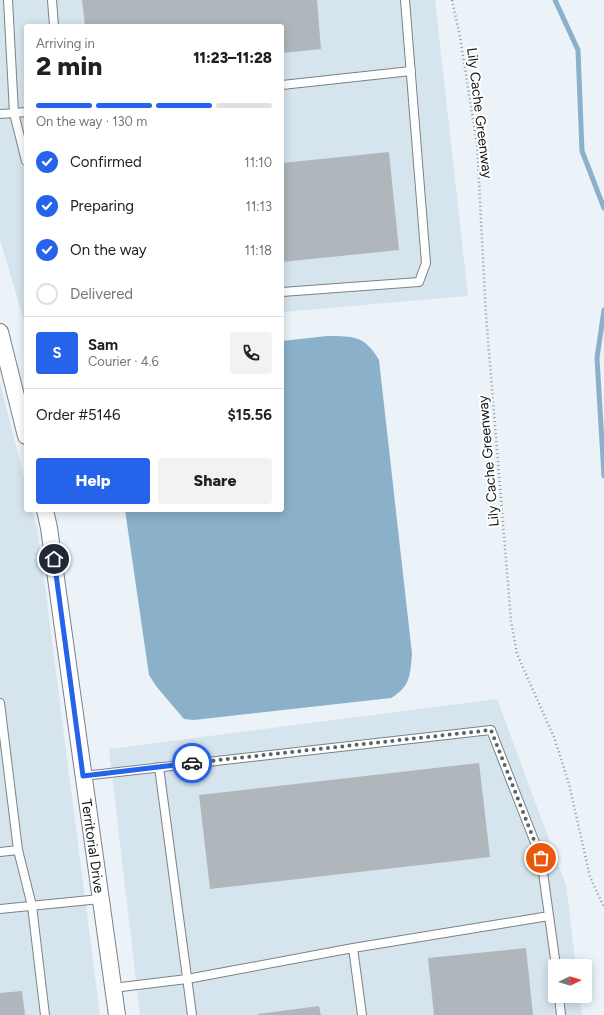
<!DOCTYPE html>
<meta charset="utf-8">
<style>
body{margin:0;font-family:Figtree,sans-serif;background:#f2f2f2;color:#202124;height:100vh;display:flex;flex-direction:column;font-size:15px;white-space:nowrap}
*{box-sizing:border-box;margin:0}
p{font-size:13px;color:#757577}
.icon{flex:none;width:22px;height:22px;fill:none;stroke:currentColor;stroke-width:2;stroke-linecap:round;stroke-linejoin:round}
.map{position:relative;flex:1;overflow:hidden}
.sheet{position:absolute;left:24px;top:24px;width:260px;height:488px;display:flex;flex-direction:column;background:#fff;border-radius:4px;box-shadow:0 2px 10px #0003}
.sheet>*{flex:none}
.needle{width:26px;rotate:85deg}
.tools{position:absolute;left:548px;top:959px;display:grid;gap:8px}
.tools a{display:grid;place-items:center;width:44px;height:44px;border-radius:4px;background:#fff;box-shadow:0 2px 10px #0003;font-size:20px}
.pin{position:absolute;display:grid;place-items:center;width:34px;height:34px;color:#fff;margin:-17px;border:2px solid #fff;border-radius:50%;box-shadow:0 1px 4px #0007}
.courier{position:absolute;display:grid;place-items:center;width:40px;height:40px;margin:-20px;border:3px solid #2563eb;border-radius:50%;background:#fff;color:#222;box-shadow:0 1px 5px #0007}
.head em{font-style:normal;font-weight:800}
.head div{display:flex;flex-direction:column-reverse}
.head{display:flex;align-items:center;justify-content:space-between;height:68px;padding:0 12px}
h1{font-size:26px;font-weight:800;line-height:30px}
.bar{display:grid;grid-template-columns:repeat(4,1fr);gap:6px 4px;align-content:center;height:48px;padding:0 12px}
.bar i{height:5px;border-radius:3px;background:#e0e0e0}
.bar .active{background:#2563eb}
.bar p{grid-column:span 4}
.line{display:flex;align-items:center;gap:10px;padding:0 12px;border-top:1px solid #e0e0e0}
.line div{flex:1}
.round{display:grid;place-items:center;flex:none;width:42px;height:42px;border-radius:4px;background:#f2f2f2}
ol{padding:0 12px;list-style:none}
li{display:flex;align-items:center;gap:12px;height:44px}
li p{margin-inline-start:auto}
li .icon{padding:4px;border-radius:50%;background:#2563eb;color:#fff;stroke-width:4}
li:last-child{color:#757577}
li i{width:22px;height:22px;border:2px solid #e0e0e0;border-radius:50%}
.cta{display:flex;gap:8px;margin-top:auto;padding:8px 12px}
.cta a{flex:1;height:46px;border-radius:4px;background:#2563eb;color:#fff;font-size:16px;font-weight:800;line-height:46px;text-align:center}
.cta a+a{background:#f2f2f2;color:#202124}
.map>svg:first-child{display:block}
.built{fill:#d6e4ee}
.water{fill:#8bb0c9}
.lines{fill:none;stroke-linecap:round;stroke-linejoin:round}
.stream{stroke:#8bb0c9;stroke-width:5}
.building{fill:#b0b7bc}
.service-casing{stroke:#7c8287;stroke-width:10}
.minor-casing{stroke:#7c8287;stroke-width:18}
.path{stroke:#91979a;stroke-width:2.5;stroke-dasharray:1 3;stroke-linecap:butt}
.service{stroke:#fff;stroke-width:8}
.minor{stroke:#fff;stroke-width:16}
.done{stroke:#5d6264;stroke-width:4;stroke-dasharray:0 7.2}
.route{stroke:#2563eb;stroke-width:5}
.labels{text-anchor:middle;stroke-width:4;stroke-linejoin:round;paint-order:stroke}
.street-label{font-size:14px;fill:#111415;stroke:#fff}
</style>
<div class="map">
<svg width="604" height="1015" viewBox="0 0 604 1015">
<rect width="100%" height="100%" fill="#ebf3f8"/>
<path class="built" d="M0,0H435L468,296L282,312V26H26V327L0,240Z
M0,382L26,485V510H32L38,532L100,1015H0Z
M497,699L566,885L576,966H555V996H579L582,1015H140L109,749Z"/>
<path class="water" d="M327,336C354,336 365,336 379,360L412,654C410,676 410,687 391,698L194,720L184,719L156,686L149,675L125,510H282V341Z"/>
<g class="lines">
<path class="stream" d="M555,0L578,50L582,151L604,208
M604,310L597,358L604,476"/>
</g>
<path class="building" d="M82,0H317L321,49L282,53V26H85Z
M389,152L399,250L282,262V163Z
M479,763L490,857L210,889L199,795Z
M526,948L533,1015H434L428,958Z
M22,991L25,1015H0V993Z
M319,1006L321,1015H258V1014Z"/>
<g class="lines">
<g class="service-casing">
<path id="service" d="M8,0L14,113L26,112
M52,0L54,26
M282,85L411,71
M0,114L14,113L26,161
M282,292L419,282L426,263L405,0
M0,703L18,850
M159,767L192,1015
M83,776L491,730L541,858L556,966
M0,852L18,850L32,906L45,1015
M0,909L100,899
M353,948L362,1015
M113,988L187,979L353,948L549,916
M559,996L561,1015"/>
</g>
<g class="minor-casing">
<path id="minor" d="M0,332L26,436
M45,510L49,528L117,1015"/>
</g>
<path class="path" d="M452,0L460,37L477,144L486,315L511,621L517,654L554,737L569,784L590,877L604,907"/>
<use href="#service" class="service"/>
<use href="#minor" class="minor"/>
</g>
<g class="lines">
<path class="done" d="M192,763L491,730L541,858"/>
<path class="route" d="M54,559L83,776L192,763"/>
</g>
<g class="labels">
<g class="street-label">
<text transform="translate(480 113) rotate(83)" y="5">Lily Cache Greenway</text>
<text transform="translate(488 461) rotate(-95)" y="5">Lily Cache Greenway</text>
<text transform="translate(93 846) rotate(82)" y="5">Territorial Drive</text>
</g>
</g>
</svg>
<div class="tools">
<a><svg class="needle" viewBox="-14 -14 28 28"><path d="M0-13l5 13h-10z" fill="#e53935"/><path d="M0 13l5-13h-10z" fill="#757577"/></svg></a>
</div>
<div class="pin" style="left:541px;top:858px;background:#ea580c"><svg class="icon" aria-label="bag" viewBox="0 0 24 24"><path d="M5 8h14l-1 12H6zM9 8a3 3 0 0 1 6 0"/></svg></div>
<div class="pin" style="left:54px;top:559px;background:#1f2937"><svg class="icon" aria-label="home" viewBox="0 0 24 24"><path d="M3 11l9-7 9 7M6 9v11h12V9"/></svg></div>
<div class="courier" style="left:192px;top:763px"><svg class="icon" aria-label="car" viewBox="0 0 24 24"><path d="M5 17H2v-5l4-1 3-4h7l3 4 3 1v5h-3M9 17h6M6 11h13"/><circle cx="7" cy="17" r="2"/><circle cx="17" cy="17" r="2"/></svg></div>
<section class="sheet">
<div class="head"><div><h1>2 min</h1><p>Arriving in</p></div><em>11:23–11:28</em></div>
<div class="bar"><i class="active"></i><i class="active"></i><i class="active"></i><i></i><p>On the way · 130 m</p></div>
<ol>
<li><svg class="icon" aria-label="check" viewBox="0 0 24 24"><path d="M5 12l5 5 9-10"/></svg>Confirmed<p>11:10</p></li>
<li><svg class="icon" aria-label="check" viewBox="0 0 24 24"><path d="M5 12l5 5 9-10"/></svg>Preparing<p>11:13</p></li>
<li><svg class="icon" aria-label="check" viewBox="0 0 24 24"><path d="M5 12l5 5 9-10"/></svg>On the way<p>11:18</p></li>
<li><i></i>Delivered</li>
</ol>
<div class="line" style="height:72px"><b class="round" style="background:#2563eb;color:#fff">S</b><div><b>Sam</b><p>Courier · 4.6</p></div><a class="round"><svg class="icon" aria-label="phone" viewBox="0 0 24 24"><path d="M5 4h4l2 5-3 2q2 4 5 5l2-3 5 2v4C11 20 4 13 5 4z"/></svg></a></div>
<div class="line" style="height:52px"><div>Order #5146</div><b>$15.56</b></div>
<div class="cta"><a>Help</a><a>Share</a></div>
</section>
</div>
